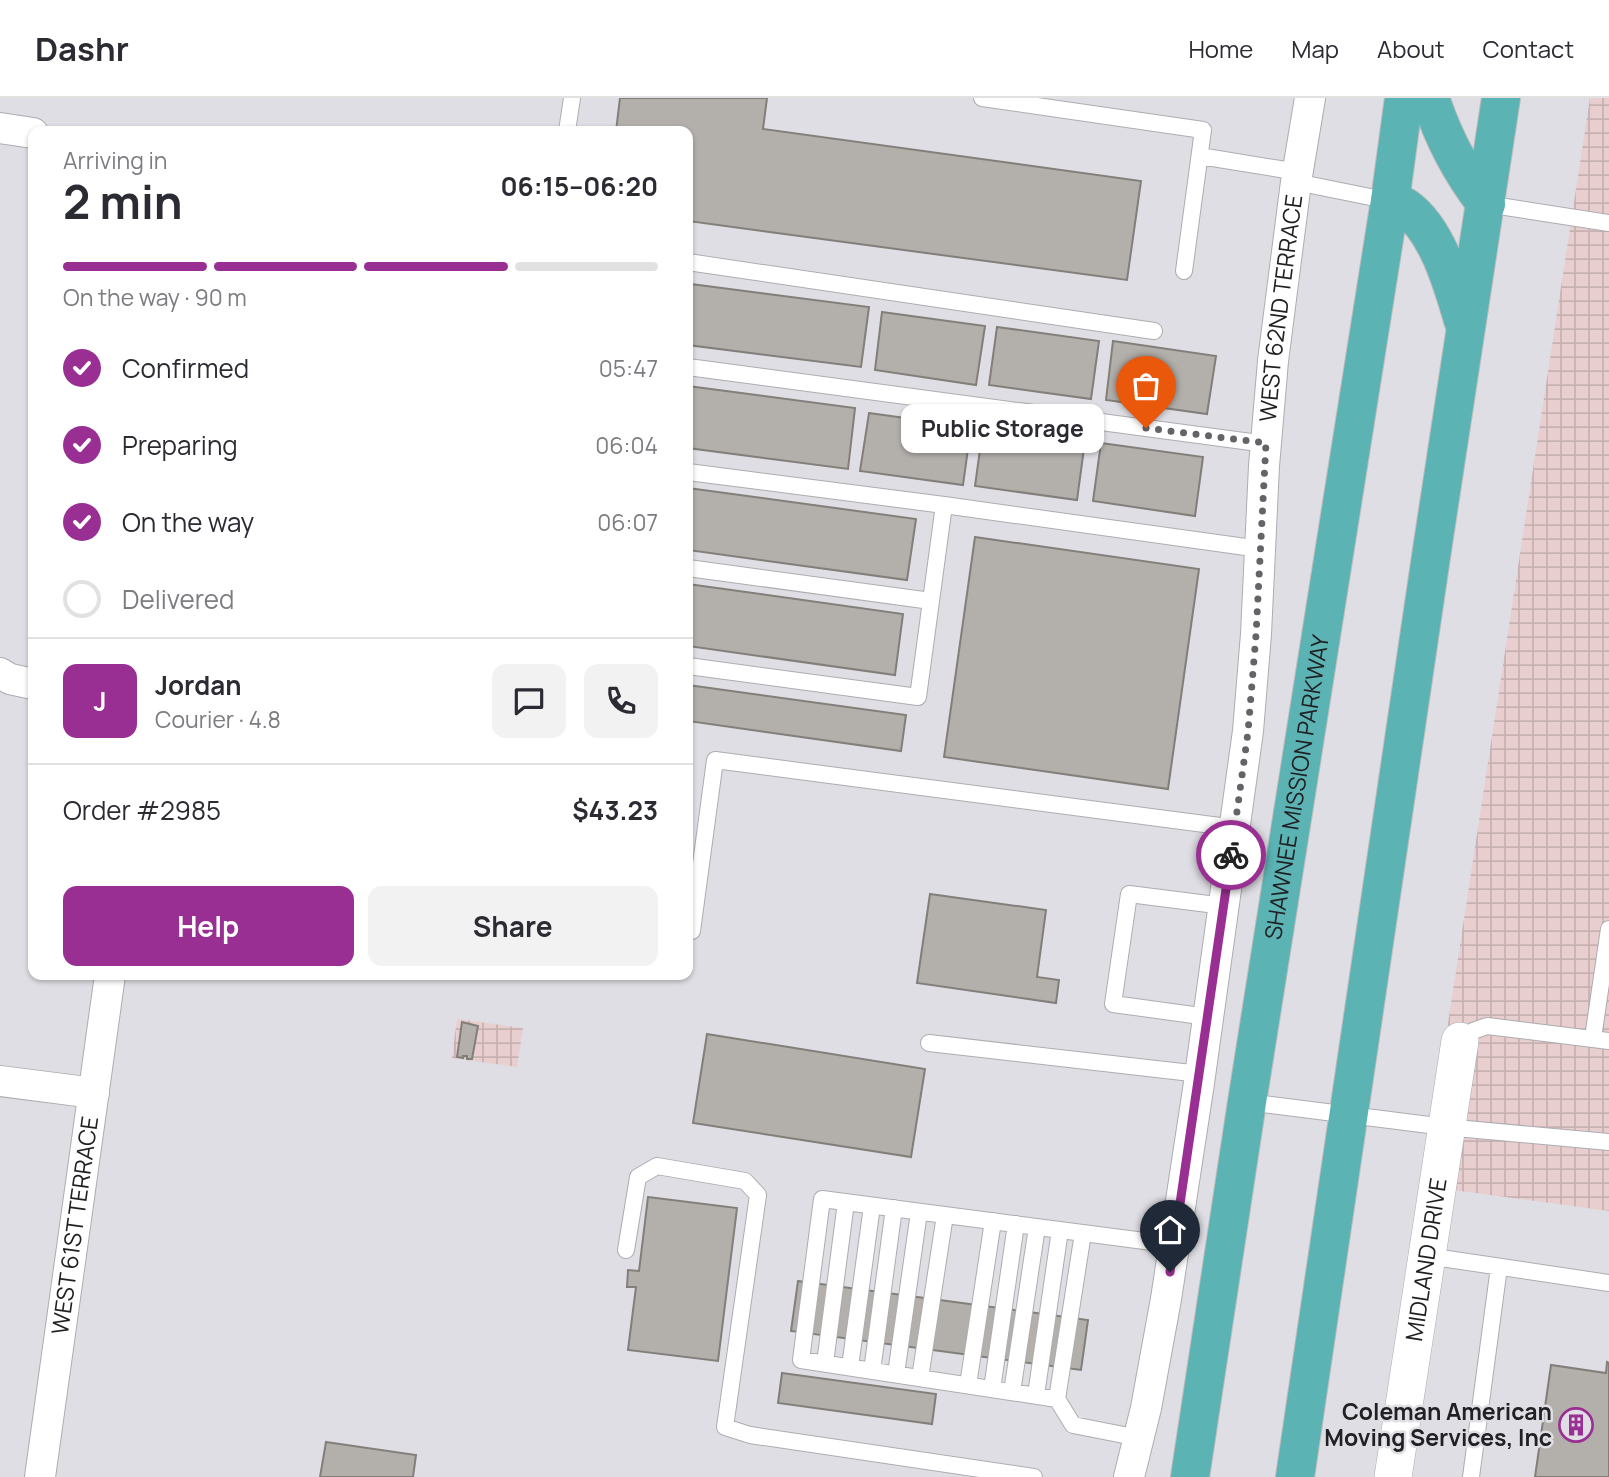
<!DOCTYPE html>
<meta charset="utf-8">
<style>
body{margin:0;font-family:Manrope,sans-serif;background:#f2f2f3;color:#2b2b33;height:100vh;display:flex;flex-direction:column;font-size:26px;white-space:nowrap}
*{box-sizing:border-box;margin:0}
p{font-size:23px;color:#7c7c81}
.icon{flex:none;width:38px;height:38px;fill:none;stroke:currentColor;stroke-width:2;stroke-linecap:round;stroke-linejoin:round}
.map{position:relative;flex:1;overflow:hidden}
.sheet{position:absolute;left:28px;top:28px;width:665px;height:854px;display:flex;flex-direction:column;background:#fff;border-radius:14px;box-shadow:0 2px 5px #0004}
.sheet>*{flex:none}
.pin{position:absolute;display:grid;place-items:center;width:60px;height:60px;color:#fff;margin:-72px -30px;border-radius:50% 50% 50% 0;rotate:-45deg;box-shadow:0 0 7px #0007}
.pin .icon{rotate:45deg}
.courier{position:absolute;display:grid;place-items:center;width:70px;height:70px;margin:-35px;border:5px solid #992f92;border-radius:50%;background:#fff;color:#222;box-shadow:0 2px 9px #0007}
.bubble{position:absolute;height:49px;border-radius:14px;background:#fff;box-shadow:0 2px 5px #0004;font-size:23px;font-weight:700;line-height:49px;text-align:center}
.summary em{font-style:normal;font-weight:700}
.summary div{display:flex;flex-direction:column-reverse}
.summary{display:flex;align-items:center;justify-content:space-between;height:119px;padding:0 35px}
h1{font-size:46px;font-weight:700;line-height:52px}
.bar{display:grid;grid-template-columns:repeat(4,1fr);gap:10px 7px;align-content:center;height:84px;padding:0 35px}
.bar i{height:9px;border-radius:5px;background:#e1e1e2}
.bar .active{background:#992f92}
.bar p{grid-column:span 4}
.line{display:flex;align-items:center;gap:18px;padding:0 35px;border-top:2px solid #e1e1e2}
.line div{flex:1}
.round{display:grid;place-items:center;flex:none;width:74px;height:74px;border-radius:14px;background:#f2f2f3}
ol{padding:0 35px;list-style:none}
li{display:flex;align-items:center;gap:21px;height:77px}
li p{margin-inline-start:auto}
li .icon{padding:7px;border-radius:50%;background:#992f92;color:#fff;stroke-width:4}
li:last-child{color:#7c7c81}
li i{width:38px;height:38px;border:4px solid #e1e1e2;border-radius:50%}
.cta{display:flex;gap:14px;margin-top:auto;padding:14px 35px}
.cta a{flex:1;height:80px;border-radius:14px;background:#992f92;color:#fff;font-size:28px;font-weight:700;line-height:80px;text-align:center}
.cta a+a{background:#f2f2f3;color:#2b2b33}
header{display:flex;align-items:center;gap:42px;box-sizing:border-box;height:98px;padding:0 35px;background:#fff;border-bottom:2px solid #e1e1e2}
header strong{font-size:33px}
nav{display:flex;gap:38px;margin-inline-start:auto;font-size:24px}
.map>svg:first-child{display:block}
.industrial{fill:url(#industrial-grid)}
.building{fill:#b3afab;stroke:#827f7a;stroke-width:2}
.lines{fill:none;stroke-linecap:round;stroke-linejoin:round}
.service-casing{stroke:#adacb1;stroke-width:18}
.minor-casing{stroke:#adacb1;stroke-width:32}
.tertiary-casing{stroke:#adacb1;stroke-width:38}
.trunk-casing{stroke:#bcbcbd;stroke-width:40}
.service{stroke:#fff;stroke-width:16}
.minor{stroke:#fff;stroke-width:30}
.tertiary{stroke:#fff;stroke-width:37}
.trunk{stroke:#5cb3b4;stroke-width:38}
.done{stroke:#646367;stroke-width:7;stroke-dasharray:0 12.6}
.route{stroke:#992f92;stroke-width:9}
.labels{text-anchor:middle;stroke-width:5;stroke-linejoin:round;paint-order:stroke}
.street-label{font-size:23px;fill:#212123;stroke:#dfdee4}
.poi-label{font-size:23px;font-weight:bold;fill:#212123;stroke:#dfdee4;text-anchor:end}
</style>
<header>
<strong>Dashr</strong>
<nav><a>Home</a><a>Map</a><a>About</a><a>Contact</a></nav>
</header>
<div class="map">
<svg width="1609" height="1379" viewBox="0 0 1609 1379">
<defs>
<pattern id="industrial-grid" width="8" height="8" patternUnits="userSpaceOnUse" patternTransform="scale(1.75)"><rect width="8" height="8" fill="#e8cecf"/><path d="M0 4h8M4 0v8" fill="none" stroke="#c7b1b1"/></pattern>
</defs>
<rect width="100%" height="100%" fill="#dfdee4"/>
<path class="industrial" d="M1590,0H1609V1113L1423,1088Z
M457,921L523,930L517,969L452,960Z"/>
<path class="building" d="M620,0H767L763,31L1141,83L1127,182L688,123V33H616Z
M691,186L869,209L861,269L688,247V209Z
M882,214L985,228L976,287L875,272Z
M997,229L1099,243L1091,301L989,287Z
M1113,243L1216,258L1207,316L1106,302Z
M688,288L855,310L848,371L688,350Z
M869,315L971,329L963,387L860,373Z
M983,330L1085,343L1077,402L975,388Z
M1101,345L1203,359L1195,418L1093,403Z
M688,390L916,421L907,482L688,452Z
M975,439L1199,471L1168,691L944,659Z
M688,486L903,516L895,577L688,548Z
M688,587L906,617L901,653L688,623Z
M930,796L1046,812L1037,879L1059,882L1056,905L917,885Z
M462,924L478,928L472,961H467V958H463V960L457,959Z
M707,936L925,971L911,1059L693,1025Z
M648,1099L737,1110L718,1263L628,1252L636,1189H627L628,1172L639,1173Z
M798,1183L1088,1222L1081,1272L791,1233Z
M1607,1264L1609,1265V1379H1535L1551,1267L1606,1275Z
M782,1275L936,1296L932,1326L778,1305Z
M326,1344L416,1357L413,1379H320Z"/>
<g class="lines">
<g class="service-casing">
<path id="service" d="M982,0L1203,32L1184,173
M567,33L572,0
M1200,58L1298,74
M1296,84L1390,103
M1486,106L1609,125
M688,164L1154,233
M688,269L1266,346
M688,374L944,407
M688,470L931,503
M688,568L918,599L944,407L1260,451
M692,833L715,662L1235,730
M1208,919L1113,906L1129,796L1224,808
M1593,940L1609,831
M1460,943L1473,933L1487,928L1609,943
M929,945L1200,976
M1247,1004L1445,1029L1609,1044
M626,1152L638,1079L657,1068L745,1083L758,1097L725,1329L750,1337L1034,1379
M1427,1158L1609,1185
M825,1265L846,1104
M850,1269L872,1108
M872,1273L894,1110
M896,1276L919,1114
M920,1280L945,1117
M968,1287L993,1123
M992,1291L1016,1126
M1012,1294L1037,1129
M1036,1297L1060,1132
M1057,1301L1083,1135
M1139,1340L1073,1327L1057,1301L801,1262L822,1101L1175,1147
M1471,1379L1499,1169"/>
</g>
<g class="minor-casing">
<g id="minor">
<path d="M0,30L33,35"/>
<path d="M0,575L10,581L33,586"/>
<path d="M0,983L94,995"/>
<path id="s1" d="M40,1379L110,877"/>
<path id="s2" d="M1129,1379L1146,1310L1166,1201L1199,985L1248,633L1256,536L1264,368L1273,263L1296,84L1310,0"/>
</g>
</g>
<g class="tertiary-casing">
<g id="tertiary">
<path id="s3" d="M1393,1379L1460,943"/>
</g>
</g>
<g class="trunk-casing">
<g id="trunk">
<path d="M1430,0C1444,41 1460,72 1486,106"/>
<path d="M1390,103C1395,105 1401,107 1405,109C1437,131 1453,187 1463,222"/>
<path id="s4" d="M1190,1379L1247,1004L1390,103L1404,0"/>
<path d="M1295,1379L1432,452L1501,0"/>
</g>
</g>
<use href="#service" class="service"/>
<use href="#minor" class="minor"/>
<use href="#tertiary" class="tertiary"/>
<use href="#trunk" class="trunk"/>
</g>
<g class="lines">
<path class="done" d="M1146,330L1266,345L1256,537L1248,634L1231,757"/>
<path class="route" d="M1170,1174L1231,757"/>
</g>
<defs>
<g id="building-ring" transform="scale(1.75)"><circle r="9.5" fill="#dfdee4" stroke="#992f92" stroke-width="1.5"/><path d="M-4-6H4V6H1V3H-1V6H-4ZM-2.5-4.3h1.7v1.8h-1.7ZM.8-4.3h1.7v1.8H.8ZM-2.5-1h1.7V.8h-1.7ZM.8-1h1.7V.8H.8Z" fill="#992f92"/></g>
</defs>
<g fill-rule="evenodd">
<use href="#building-ring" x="1576" y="1327"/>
</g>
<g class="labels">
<g class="street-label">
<text dy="8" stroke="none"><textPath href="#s2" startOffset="1180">WEST 62ND TERRACE</textPath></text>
<text dy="8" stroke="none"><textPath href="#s4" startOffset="698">SHAWNEE MISSION PARKWAY</textPath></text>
<text dy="8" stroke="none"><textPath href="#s1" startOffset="254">WEST 61ST TERRACE</textPath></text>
<text dy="8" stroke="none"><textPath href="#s3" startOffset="220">MIDLAND DRIVE</textPath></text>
</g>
<g class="poi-label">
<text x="1552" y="1322">Coleman American<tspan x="1552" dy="26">Moving Services, Inc</tspan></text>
</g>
</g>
</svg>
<div class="pin" style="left:1146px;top:330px;background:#ea580c"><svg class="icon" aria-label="bag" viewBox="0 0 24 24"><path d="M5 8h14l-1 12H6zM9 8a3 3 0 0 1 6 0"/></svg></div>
<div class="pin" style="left:1170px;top:1174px;background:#1f2937"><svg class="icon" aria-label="home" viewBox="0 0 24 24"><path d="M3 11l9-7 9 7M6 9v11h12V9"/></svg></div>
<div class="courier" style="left:1231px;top:757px"><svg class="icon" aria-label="bike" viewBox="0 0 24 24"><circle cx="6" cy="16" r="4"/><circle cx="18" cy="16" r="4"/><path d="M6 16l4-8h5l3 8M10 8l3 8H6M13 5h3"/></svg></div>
<div class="bubble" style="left:901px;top:306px;width:203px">Public Storage</div>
<section class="sheet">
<div class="summary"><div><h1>2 min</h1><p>Arriving in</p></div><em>06:15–06:20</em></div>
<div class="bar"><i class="active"></i><i class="active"></i><i class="active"></i><i></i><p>On the way · 90 m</p></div>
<ol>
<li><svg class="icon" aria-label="check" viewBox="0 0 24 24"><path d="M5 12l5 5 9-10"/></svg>Confirmed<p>05:47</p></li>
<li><svg class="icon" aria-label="check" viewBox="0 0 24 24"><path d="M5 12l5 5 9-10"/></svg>Preparing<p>06:04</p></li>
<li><svg class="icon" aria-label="check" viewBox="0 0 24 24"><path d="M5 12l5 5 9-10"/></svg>On the way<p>06:07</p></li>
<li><i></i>Delivered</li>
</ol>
<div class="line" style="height:126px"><b class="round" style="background:#992f92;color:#fff">J</b><div><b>Jordan</b><p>Courier · 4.8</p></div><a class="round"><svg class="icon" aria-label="chat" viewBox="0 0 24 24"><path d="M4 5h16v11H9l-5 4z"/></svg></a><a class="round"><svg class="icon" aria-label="phone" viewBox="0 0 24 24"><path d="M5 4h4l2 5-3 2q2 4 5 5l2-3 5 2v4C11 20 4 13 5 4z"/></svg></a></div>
<div class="line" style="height:91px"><div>Order #2985</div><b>$43.23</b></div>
<div class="cta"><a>Help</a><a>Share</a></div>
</section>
</div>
